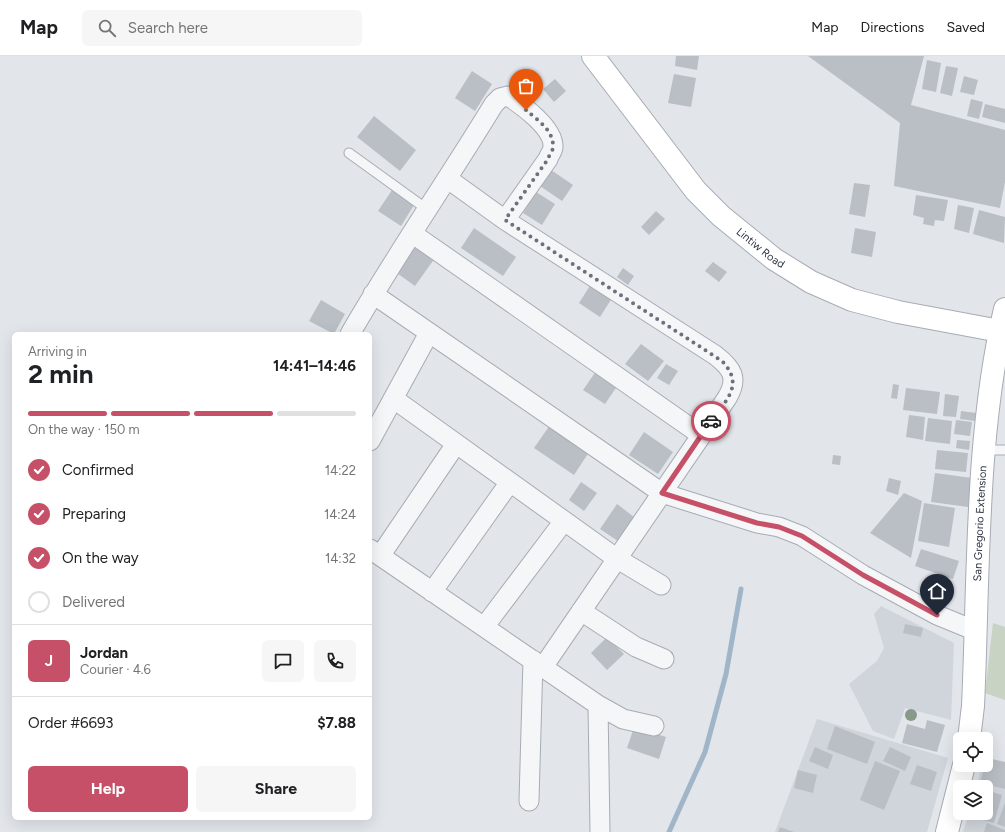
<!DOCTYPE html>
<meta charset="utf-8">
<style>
body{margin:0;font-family:Figtree,sans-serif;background:#f6f6f6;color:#202124;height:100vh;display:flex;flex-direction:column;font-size:15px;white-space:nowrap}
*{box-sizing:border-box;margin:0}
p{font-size:13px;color:#757577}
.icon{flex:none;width:22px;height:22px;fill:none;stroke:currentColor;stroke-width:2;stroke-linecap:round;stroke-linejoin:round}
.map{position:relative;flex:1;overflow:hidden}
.sheet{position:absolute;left:12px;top:276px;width:360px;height:488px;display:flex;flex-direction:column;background:#fff;border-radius:6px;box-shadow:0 4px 16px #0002}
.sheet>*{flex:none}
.buttons{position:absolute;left:953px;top:676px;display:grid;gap:8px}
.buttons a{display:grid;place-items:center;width:40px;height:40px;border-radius:6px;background:#fff;box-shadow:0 4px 16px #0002;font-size:20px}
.pin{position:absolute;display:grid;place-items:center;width:34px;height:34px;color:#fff;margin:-41px -17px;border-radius:50% 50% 50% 0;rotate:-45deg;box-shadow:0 0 4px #0007}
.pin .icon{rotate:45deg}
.courier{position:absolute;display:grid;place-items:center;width:40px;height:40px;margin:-20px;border:3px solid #c65067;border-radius:50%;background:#fff;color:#222;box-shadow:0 1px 5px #0007}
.headline em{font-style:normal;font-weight:700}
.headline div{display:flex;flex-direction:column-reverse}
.headline{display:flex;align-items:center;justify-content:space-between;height:68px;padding:0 16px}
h1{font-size:26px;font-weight:700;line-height:30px}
.bar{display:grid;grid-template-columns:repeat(4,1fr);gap:6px 4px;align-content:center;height:48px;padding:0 16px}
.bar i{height:5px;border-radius:3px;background:#e0e0e0}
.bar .on{background:#c65067}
.bar p{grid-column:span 4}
.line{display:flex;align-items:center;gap:10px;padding:0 16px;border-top:1px solid #e0e0e0}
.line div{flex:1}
.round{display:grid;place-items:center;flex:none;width:42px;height:42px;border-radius:6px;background:#f6f6f6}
ol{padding:0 16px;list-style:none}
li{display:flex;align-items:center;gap:12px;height:44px}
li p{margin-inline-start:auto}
li .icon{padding:4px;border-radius:50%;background:#c65067;color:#fff;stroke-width:4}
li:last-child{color:#757577}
li i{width:22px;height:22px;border:2px solid #e0e0e0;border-radius:50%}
.action{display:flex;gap:8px;margin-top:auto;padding:8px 16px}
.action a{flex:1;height:46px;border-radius:6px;background:#c65067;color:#fff;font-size:16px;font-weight:700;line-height:46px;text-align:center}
.action a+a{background:#f6f6f6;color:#202124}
header{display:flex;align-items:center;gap:24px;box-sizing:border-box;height:56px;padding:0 20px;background:#fff;border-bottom:1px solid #e0e0e0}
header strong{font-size:19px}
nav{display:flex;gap:22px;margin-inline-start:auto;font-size:14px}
.search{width:280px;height:36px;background:#f6f6f6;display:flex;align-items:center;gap:10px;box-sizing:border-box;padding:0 14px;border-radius:6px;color:#757577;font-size:15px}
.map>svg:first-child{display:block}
.built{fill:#d0d5db}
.green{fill:#c8d3c4}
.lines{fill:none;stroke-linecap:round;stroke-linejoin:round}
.stream{stroke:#a0b5c7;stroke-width:5}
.building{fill:#babfc6}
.lane-casing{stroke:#a7acb4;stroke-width:11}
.street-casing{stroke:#a7acb4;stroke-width:21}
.secondary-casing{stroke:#a7acb4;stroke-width:24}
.lane{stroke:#f5f6f8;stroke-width:9}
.street{stroke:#f5f6f8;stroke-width:19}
.secondary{stroke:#fff;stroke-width:22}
.tree{fill:#899989}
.done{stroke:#6b727c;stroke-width:4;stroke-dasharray:0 7.2}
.route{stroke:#c65067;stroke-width:5}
.labels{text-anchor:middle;stroke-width:4;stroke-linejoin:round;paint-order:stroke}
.street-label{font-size:11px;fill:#2b3441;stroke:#f2f4f7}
</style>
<header>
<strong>Map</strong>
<div class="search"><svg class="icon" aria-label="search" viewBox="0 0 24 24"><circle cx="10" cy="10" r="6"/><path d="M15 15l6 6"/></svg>Search here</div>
<nav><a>Map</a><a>Directions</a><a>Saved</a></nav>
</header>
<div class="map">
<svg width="1005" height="776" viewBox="0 0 1005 776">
<rect width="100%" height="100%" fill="#e2e5ea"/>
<path class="built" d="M881,550L954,587L951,664L905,652L894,683L873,675L849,628L877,605L884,592L874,558Z
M817,663L948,702L927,776H775Z
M986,701L1005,707V776H963L969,757H986V731H976L982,709H986Z"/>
<path class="green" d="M993,567L1005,571V644L985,637Z"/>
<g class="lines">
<path class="stream" d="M669,776L705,696L726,618L741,533"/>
</g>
<path class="building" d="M676,0H699L697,14L675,10Z
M808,0H924L911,49L1005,74V126L1000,152L894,130L900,67Z
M927,4L941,7L936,36L922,33Z
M946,10L958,12L952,40L940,37Z
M472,15L492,28L475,55L455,42Z
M674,18L696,22L691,51L668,47Z
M964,20L978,24L974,39L960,36Z
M555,23L566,35L554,46L543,33Z
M971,43L983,46L979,63L967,60Z
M985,48L1005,53V67L982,61Z
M374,60L416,94L400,115L357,81Z
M551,114L573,129L562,145L540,130Z
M854,127L870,129L865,161L849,158Z
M392,134L414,149L401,170L378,155Z
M536,136L555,148L542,169L523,157Z
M916,139L948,144L944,165L935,164L934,170L923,168L924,162L913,159Z
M958,149L974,152L969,177L954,173Z
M979,154L1005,161L1004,187L973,178Z
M656,155L665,163L649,179L641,171Z
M474,172L516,201L503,220L461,192Z
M855,172L876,176L872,201L851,197Z
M414,186L435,202L415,230L394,215Z
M713,206L727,216L719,226L705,215Z
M623,212L634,220L628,229L617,221Z
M593,225L614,239L600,261L579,247Z
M321,244L345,258L334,278L309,265Z
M641,288L664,305L648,325L625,308Z
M666,308L678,315L669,329L657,322Z
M599,311L620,326L605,348L583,334Z
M893,328L899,329L897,343L891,342Z
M906,332L940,336L937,358L903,354Z
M945,338L959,340L956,361L943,360Z
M961,355L976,357L975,365L960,363Z
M909,359L925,361L923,384L906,381Z
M928,362L952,365L950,388L925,385Z
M956,364L972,366L970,380L954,378Z
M550,369L589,396L574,419L534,392Z
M644,376L673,396L658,418L629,399Z
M957,384L970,385L969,394L956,392Z
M937,394L968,397L966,416L935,413Z
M833,399L841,400L840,409L832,408Z
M935,417L972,422L968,451L931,446Z
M889,422L901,425L898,439L886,435Z
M581,426L597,437L584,455L569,444Z
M904,437L922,445L911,502L870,477Z
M924,447L955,452L949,491L918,485Z
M617,448L634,461L618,485L600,473Z
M921,493L959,505L953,523L915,510Z
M905,568L923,572L921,581L903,577Z
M607,581L624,598L607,614L591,597Z
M927,664L945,669L937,696L902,687L907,668L925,673Z
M835,670L875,686L867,708L827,693Z
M634,671L666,681L659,703L627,692Z
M815,691L833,699L828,713L809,705Z
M890,691L911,701L905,715L883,705Z
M987,702L1005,706V733L980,727Z
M875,705L900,715L884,754L860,744Z
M917,709L937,716L931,735L910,728Z
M798,714L817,719L813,737L794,732Z
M986,734L1002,739L994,767L975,762L976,757H986Z
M1005,747V771L997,768Z
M987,767L1005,774V776H984Z
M780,771L794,776H778Z"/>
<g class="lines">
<g class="lane-casing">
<path id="lane" d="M349,97L428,154
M984,394H1005"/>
</g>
<g class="street-casing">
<path id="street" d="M448,123L505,164L715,299C732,312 739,322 727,342L543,611
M413,178L701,379
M373,238L662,437L757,467L779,471L802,480L863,519L937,559L976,575
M350,278C395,200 447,125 494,48L500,42L508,40C522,49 554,72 553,91C553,95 549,99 548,103L505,164
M394,343L616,502L661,529
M370,385L429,277
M370,493L598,649L623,663L654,670
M380,500L456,388
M432,536L510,426
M581,555L636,591L664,603
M484,571L564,465
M598,649L600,776
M529,745L533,604"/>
</g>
<g class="secondary-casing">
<g id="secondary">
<path id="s1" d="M593,0L696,135L721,160L774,203L811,226L852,244L898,256L1000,275"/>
<path id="s2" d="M969,683L973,650C979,520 975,380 1005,253"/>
<path d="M947,776L964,709"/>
</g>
</g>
<use href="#lane" class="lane"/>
<use href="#street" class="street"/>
<use href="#secondary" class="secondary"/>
</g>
<circle class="tree" cx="911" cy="659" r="6"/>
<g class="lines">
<path class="done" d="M526,54C536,63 554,74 553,91C553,95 549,99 548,103L505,164L722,305C745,329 726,344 711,365"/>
<path class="route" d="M711,365L662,437L757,467L779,471L802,480L863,519L937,559"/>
</g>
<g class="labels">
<g class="street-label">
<text dy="4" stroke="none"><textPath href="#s1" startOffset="256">Lintiw Road</textPath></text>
<text dy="4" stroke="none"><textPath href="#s2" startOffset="216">San Gregorio Extension</textPath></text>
</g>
</g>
</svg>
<div class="buttons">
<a><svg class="icon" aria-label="locate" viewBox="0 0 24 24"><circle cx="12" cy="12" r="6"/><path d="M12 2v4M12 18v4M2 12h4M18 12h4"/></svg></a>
<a><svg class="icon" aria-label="layers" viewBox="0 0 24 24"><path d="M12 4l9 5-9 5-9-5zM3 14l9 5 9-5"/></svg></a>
</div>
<div class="pin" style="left:526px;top:54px;background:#ea580c"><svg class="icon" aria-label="bag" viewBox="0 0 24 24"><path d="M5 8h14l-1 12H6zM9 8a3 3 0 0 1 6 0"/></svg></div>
<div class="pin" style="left:937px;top:559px;background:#1f2937"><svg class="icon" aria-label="home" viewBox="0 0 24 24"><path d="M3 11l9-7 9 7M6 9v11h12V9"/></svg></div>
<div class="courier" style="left:711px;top:365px"><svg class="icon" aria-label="car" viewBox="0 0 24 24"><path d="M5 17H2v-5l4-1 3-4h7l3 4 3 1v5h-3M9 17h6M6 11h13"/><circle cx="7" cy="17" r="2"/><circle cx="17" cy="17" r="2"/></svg></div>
<section class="sheet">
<div class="headline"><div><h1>2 min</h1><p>Arriving in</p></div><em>14:41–14:46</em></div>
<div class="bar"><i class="on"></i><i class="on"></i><i class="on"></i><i></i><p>On the way · 150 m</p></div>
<ol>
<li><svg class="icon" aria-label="check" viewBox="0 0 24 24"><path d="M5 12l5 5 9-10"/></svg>Confirmed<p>14:22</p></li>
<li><svg class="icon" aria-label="check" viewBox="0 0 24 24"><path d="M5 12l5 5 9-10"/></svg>Preparing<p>14:24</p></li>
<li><svg class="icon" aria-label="check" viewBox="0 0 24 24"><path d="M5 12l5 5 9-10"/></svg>On the way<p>14:32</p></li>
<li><i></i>Delivered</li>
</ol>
<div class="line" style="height:72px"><b class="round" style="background:#c65067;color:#fff">J</b><div><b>Jordan</b><p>Courier · 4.6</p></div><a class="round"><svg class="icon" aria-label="chat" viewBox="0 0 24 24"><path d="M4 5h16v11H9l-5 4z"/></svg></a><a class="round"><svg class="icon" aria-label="phone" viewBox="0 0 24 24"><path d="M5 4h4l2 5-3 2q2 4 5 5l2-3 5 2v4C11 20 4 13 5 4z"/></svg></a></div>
<div class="line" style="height:52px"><div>Order #6693</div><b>$7.88</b></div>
<div class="action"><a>Help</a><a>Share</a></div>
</section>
</div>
